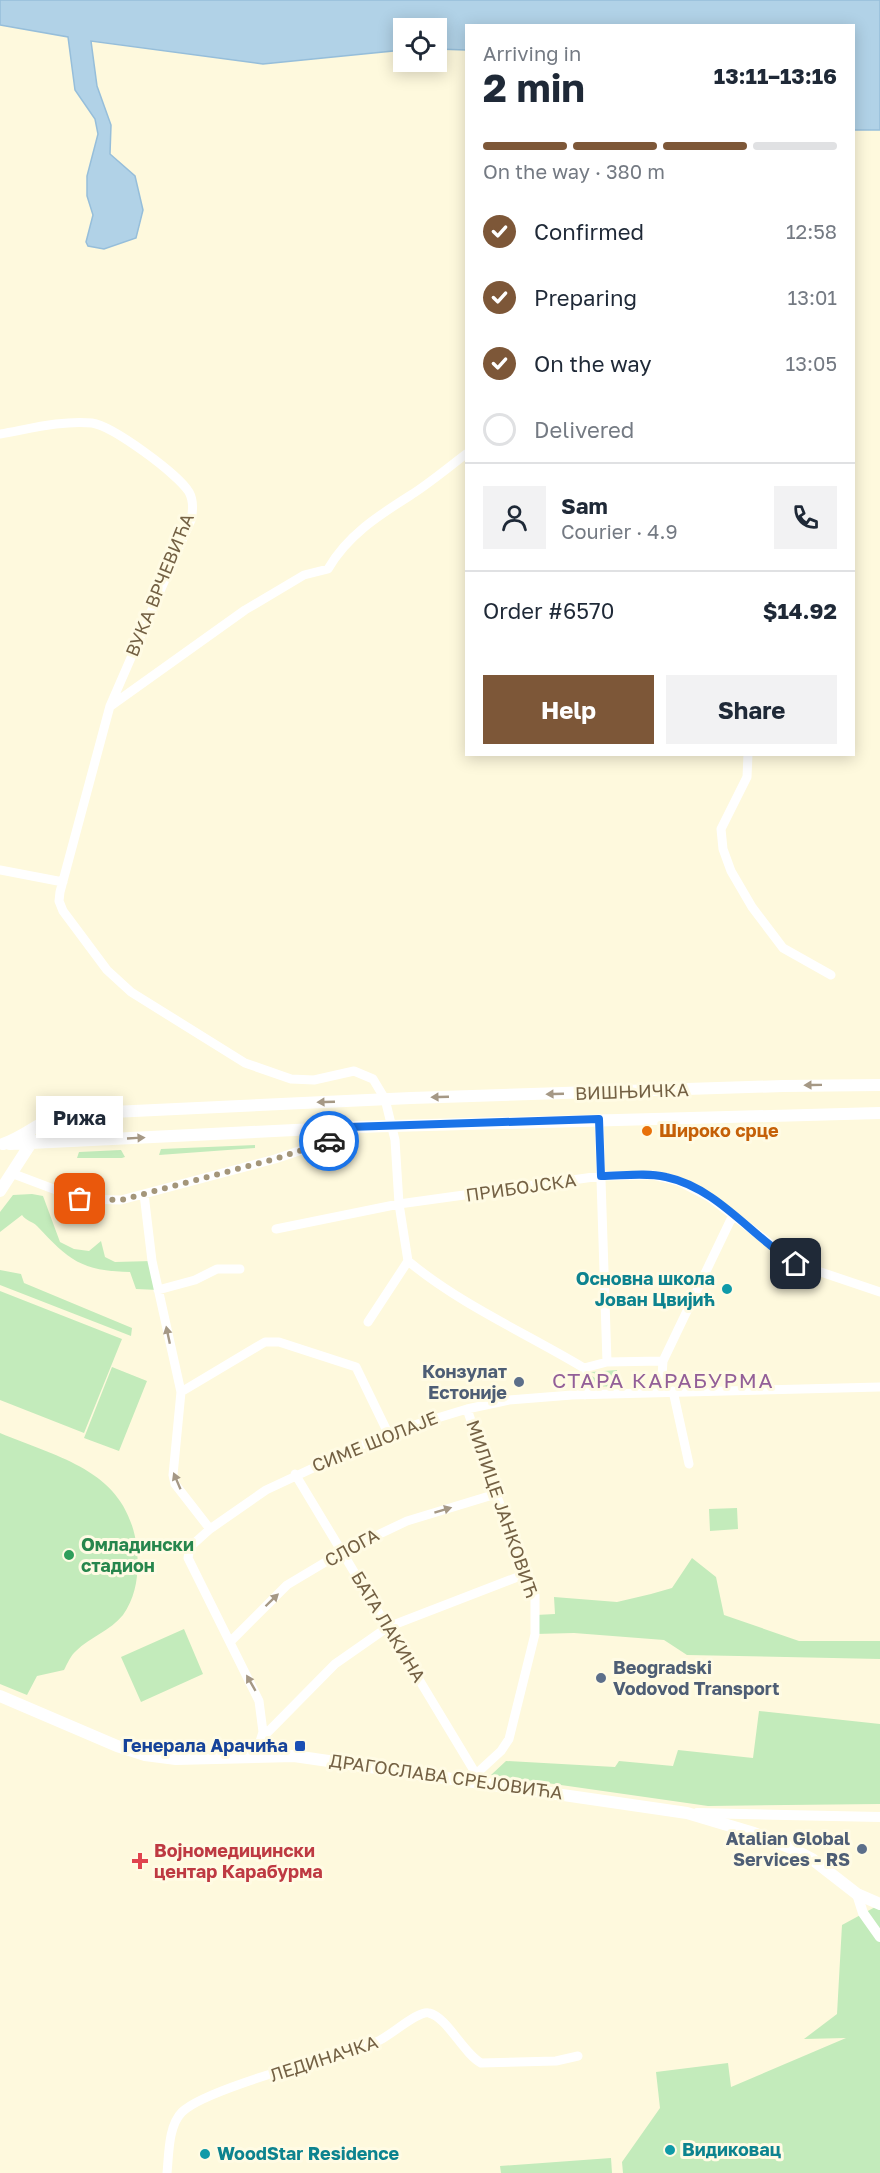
<!DOCTYPE html>
<meta charset="utf-8">
<style>
body{margin:0;font-family:"Golos Text",sans-serif;background:#f2f2f3;color:#1f2937;height:100vh;display:flex;flex-direction:column;font-size:22px;white-space:nowrap}
*{box-sizing:border-box;margin:0}
p{font-size:20px;color:#747a83}
.icon{flex:none;width:33px;height:33px;fill:none;stroke:currentColor;stroke-width:2;stroke-linecap:round;stroke-linejoin:round}
.map{position:relative;flex:1;overflow:hidden}
.drawer{position:absolute;left:465px;top:24px;width:390px;height:732px;display:flex;flex-direction:column;background:#fff;border-radius:0px;box-shadow:0 3px 15px #0003}
.drawer>*{flex:none}
.fabs{position:absolute;left:393px;top:18px;display:grid;gap:12px}
.fabs a{display:grid;place-items:center;width:54px;height:54px;border-radius:0px;background:#fff;box-shadow:0 3px 15px #0003;font-size:30px}
.pin{position:absolute;display:grid;place-items:center;width:51px;height:51px;color:#fff;margin:-26px;border-radius:12px;box-shadow:0 3px 9px #0006}
.courier{position:absolute;display:grid;place-items:center;width:60px;height:60px;margin:-30px;border:4px solid #1a73e8;border-radius:50%;background:#fff;color:#222;box-shadow:0 2px 8px #0007}
.bubble{position:absolute;height:42px;border-radius:0px;background:#fff;box-shadow:0 3px 15px #0003;font-size:20px;font-weight:700;line-height:42px;text-align:center}
.overview em{font-style:normal;font-weight:700}
.overview div{display:flex;flex-direction:column-reverse}
.overview{display:flex;align-items:center;justify-content:space-between;height:102px;padding:0 18px}
h1{font-size:39px;font-weight:700;line-height:45px}
.bar{display:grid;grid-template-columns:repeat(4,1fr);gap:9px 6px;align-content:center;height:72px;padding:0 18px}
.bar i{height:8px;border-radius:4px;background:#e0e1e3}
.bar .current{background:#7d5738}
.bar p{grid-column:span 4}
.line{display:flex;align-items:center;gap:15px;padding:0 18px;border-top:2px solid #e0e1e3}
.line div{flex:1}
.round{display:grid;place-items:center;flex:none;width:63px;height:63px;border-radius:0px;background:#f2f2f3}
ol{padding:0 18px;list-style:none}
li{display:flex;align-items:center;gap:18px;height:66px}
li p{margin-inline-start:auto}
li .icon{padding:6px;border-radius:50%;background:#7d5738;color:#fff;stroke-width:4}
li:last-child{color:#747a83}
li i{width:33px;height:33px;border:3px solid #e0e1e3;border-radius:50%}
.primary-button{display:flex;gap:12px;margin-top:auto;padding:12px 18px}
.primary-button a{flex:1;height:69px;border-radius:0px;background:#7d5738;color:#fff;font-size:24px;font-weight:700;line-height:69px;text-align:center}
.primary-button a+a{background:#f2f2f3;color:#1f2937}
.map>svg:first-child{display:block}
.green{fill:#c3ebbb}
.water{fill:#b1d2e7;stroke:#96beda;stroke-width:1.5}
.lines{fill:none;stroke-linecap:round;stroke-linejoin:round}
.minor{stroke:#fff;stroke-width:9}
.tertiary{stroke:#fff;stroke-width:10}
.secondary{stroke:#fff;stroke-width:12}
.oneway{fill:#a59885}
.done{stroke:#a4967a;stroke-width:6;stroke-dasharray:0 10.8}
.route{stroke:#1a73e8;stroke-width:8}
.food-dot{fill:#e8710a;stroke:#fffbe4;stroke-width:2}
.culture-dot{fill:#0f9aa8;stroke:#fffbe4;stroke-width:2}
.service-dot{fill:#5c6f8a;stroke:#fffbe4;stroke-width:2}
.leisure-dot{fill:#2e9e5b;stroke:#fffbe4;stroke-width:2}
.transit-dot{fill:#1a4fb4;stroke:#fffbe4;stroke-width:2}
.health-dot{fill:#e0444e;stroke:#fffbe4;stroke-width:2}
.labels{text-anchor:middle;stroke-width:6;stroke-linejoin:round;paint-order:stroke}
.street-label{font-size:18px;fill:#746144;stroke:#fffbe4}
.food-label{font-size:18px;font-weight:bold;fill:#c56008;stroke:#fffbe4;text-anchor:start}
.culture-label{font-size:18px;font-weight:bold;fill:#0d838f;stroke:#fffbe4;text-anchor:start}
.service-label{font-size:18px;font-weight:bold;fill:#4e5e75;stroke:#fffbe4;text-anchor:end}
.leisure-label{font-size:18px;font-weight:bold;fill:#27864d;stroke:#fffbe4;text-anchor:start}
.transit-label{font-size:18px;font-weight:bold;fill:#164399;stroke:#fffbe4;text-anchor:end}
.health-label{font-size:18px;font-weight:bold;fill:#be3a42;stroke:#fffbe4;text-anchor:start}
.quarter-label{font-size:21px;letter-spacing:1.5px;fill:#935f98;stroke:#fffbe4}
</style>
<div class="map">
<svg width="880" height="2173" viewBox="0 0 880 2173">
<rect width="100%" height="100%" fill="#fef9dd"/>
<path class="green" d="M255,1145V1148L159,1155L161,1149Z
M121,1150L125,1157L122,1158H77L79,1152Z
M32,1194L43,1196L60,1242L74,1249L89,1251L101,1241L105,1257L115,1262L152,1261L158,1290L136,1289L130,1272C81,1271 69,1260 37,1226C32,1221 26,1221 22,1215L0,1232V1212L13,1195Z
M0,1270L21,1274L24,1283L132,1328L131,1336L0,1285Z
M0,1291L122,1339L84,1433L0,1400Z
M112,1367L147,1381L119,1451L84,1438Z
M617,1370V1376L608,1379L591,1372Z
M589,1374L601,1382L616,1381L619,1387L591,1386Z
M0,1433C62,1459 128,1471 137,1549C139,1572 137,1595 123,1615C110,1631 90,1637 76,1651C71,1655 67,1664 64,1670L37,1676L27,1695L0,1684Z
M737,1508L738,1529L710,1531L709,1509Z
M692,1558L716,1577L724,1615L799,1641H880V1659L687,1655L664,1640L574,1633L535,1634L536,1615L555,1614L554,1597L617,1602L651,1594L672,1588Z
M184,1629L203,1674L141,1702L121,1657Z
M759,1711L880,1724V1804L708,1806L491,1775L506,1761L615,1767L619,1761L673,1766L678,1750L753,1758Z
M877,1906L880,1907V2173H623L622,2162L660,2108L656,2072L728,2063L731,2087L846,2038L804,2039L837,2014L842,1925Z
M611,2158L612,2173H501L500,2166Z"/>
<path class="water" d="M0,0H880V130H854V26H466V50L437,49L436,28H404L403,50L263,64L91,41L97,86L111,125L110,154L135,176L143,210L136,238L104,249L88,246L86,242L93,215L87,196V176L98,134L95,119L75,90L68,37L0,25Z"/>
<g class="lines">
<path class="minor" d="M0,434C29,429 62,420 92,423C113,426 178,474 189,492C194,501 193,511 191,520L110,706L60,892L59,901L63,911L107,970L131,992L245,1063L291,1079L314,1080L354,1071L373,1079L385,1099L395,1140L399,1204L408,1261C461,1305 524,1332 584,1368L585,1395
M112,705L245,610L304,575L328,569C348,534 381,514 414,493C432,481 449,467 466,454
M748,754L747,777L721,829L723,849L731,871L752,907L783,948L831,975
M0,870L63,882
M599,1119L607,1362
M11,1173L80,1199L121,1200L275,1159L341,1137L348,1127
M144,1194L152,1261L181,1392L173,1475L175,1484L210,1529
M276,1229L399,1204L601,1176L653,1175L678,1181L709,1197L797,1264L880,1292
M158,1290L195,1280L217,1269H240
M368,1322L408,1261
M584,1368L607,1362L663,1361
M661,1391L663,1361L733,1215
M673,1391L689,1464
M181,1392L265,1342H279L356,1367L388,1433
M467,1409L496,1494L535,1595V1634L509,1739L501,1751L476,1774
M295,1474L476,1774L475,1778
M230,1642L287,1585L344,1551L407,1521L496,1494
M262,1738L335,1664L388,1627L528,1573
M255,1757L263,1732L259,1701L188,1558L190,1547L210,1529L266,1490L388,1433L467,1409L509,1400L572,1395L880,1387
M167,2173C169,2155 168,2126 182,2112C206,2088 335,2056 374,2043C389,2038 417,2010 429,2013C447,2017 463,2053 481,2063L556,2061L578,2056"/>
<path class="tertiary" d="M697,1813L880,1817
M857,1894L863,1913L880,1937"/>
<path class="secondary" d="M3,1144C29,1135 41,1118 70,1114L411,1098L783,1086L880,1085
M10,1144L355,1127L880,1113
M0,1191L33,1140
M0,1696L117,1746L145,1755L176,1759L294,1756L687,1813L754,1833L793,1849L812,1859L857,1894L880,1904"/>
</g>
<defs><path id="oneway-solid" d="M-6-.8H1V-3.2L6.5 0L1 3.2V.8H-6Z" transform="scale(1.5)"/></defs>
<g class="oneway">
<use href="#oneway-solid" transform="translate(813 1085) rotate(179)"/>
<use href="#oneway-solid" transform="translate(555 1094) rotate(178)"/>
<use href="#oneway-solid" transform="translate(440 1097) rotate(178)"/>
<use href="#oneway-solid" transform="translate(326 1102) rotate(178)"/>
<use href="#oneway-solid" transform="translate(136 1138) rotate(-3)"/>
<use href="#oneway-solid" transform="translate(168 1335) rotate(-102)"/>
<use href="#oneway-solid" transform="translate(177 1481) rotate(-113)"/>
<use href="#oneway-solid" transform="translate(443 1510) rotate(-17)"/>
<use href="#oneway-solid" transform="translate(272 1600) rotate(-44)"/>
<use href="#oneway-solid" transform="translate(251 1683) rotate(-120)"/>
</g>
<g class="lines">
<path class="done" d="M80,1199L121,1200L275,1159L329,1141"/>
<path class="route" d="M329,1141L341,1137L348,1127L599,1119L601,1176C622,1176 645,1172 666,1177C718,1188 753,1238 796,1264"/>
</g>
<circle class="food-dot" cx="647" cy="1131" r="6"/>
<g class="culture-dot">
<circle cx="727" cy="1289" r="6"/>
<circle cx="670" cy="2150" r="6"/>
<circle cx="205" cy="2154" r="6"/>
</g>
<g class="service-dot">
<circle cx="519" cy="1382" r="6"/>
<circle cx="601" cy="1678" r="6"/>
<circle cx="862" cy="1849" r="6"/>
</g>
<circle class="leisure-dot" cx="69" cy="1555" r="6"/>
<rect class="transit-dot" x="294" y="1740" width="12" height="12" rx="3"/>
<path class="health-dot" d="M137 1852h6v6h6v6h-6v6h-6v-6h-6v-6h6z"/>
<g class="labels">
<g class="street-label">
<text transform="translate(160 585) rotate(-68)" y="6">ВУКА ВРЧЕВИЋА</text>
<text transform="translate(632 1092) rotate(-2)" y="6">ВИШЊИЧКА</text>
<text transform="translate(521 1188) rotate(-8)" y="6">ПРИБОЈСКА</text>
<text transform="translate(375 1442) rotate(-22)" y="6">СИМЕ ШОЛАЈЕ</text>
<text transform="translate(502 1509) rotate(71)" y="6">МИЛИЦЕ ЈАНКОВИЋ</text>
<text transform="translate(352 1548) rotate(-29)" y="6">СЛОГА</text>
<text transform="translate(388 1627) rotate(59)" y="6">БАТА ЛАКИНА</text>
<text transform="translate(446 1777) rotate(8)" y="6">ДРАГОСЛАВА СРЕЈОВИЋА</text>
<text transform="translate(324 2059) rotate(-18)" y="6">ЛЕДИНАЧКА</text>
</g>
<g class="food-label">
<text x="659" y="1137">Широко срце</text>
</g>
<g class="culture-label">
<text x="715" y="1285" text-anchor="end">Основна школа<tspan x="715" dy="21">Јован Цвијић</tspan></text>
<text x="682" y="2156">Видиковац</text>
<text x="217" y="2160">WoodStar Residence</text>
</g>
<g class="service-label">
<text x="507" y="1378">Конзулат<tspan x="507" dy="21">Естоније</tspan></text>
<text x="613" y="1674" text-anchor="start">Beogradski<tspan x="613" dy="21">Vodovod Transport</tspan></text>
<text x="850" y="1845">Atalian Global<tspan x="850" dy="21">Services - RS</tspan></text>
</g>
<g class="leisure-label">
<text x="81" y="1551">Омладински<tspan x="81" dy="21">стадион</tspan></text>
</g>
<g class="transit-label">
<text x="288" y="1752">Генерала Арачића</text>
</g>
<g class="health-label">
<text x="154" y="1857">Војномедицински<tspan x="154" dy="21">центар Карабурма</tspan></text>
</g>
<g class="quarter-label">
<text x="663" y="1388">СТАРА КАРАБУРМА</text>
</g>
</g>
</svg>
<div class="fabs">
<a><svg class="icon" aria-label="locate" viewBox="0 0 24 24"><circle cx="12" cy="12" r="6"/><path d="M12 2v4M12 18v4M2 12h4M18 12h4"/></svg></a>
</div>
<div class="pin" style="left:80px;top:1199px;background:#ea580c"><svg class="icon" aria-label="bag" viewBox="0 0 24 24"><path d="M5 8h14l-1 12H6zM9 8a3 3 0 0 1 6 0"/></svg></div>
<div class="pin" style="left:796px;top:1264px;background:#1f2937"><svg class="icon" aria-label="home" viewBox="0 0 24 24"><path d="M3 11l9-7 9 7M6 9v11h12V9"/></svg></div>
<div class="courier" style="left:329px;top:1141px"><svg class="icon" aria-label="car" viewBox="0 0 24 24"><path d="M5 17H2v-5l4-1 3-4h7l3 4 3 1v5h-3M9 17h6M6 11h13"/><circle cx="7" cy="17" r="2"/><circle cx="17" cy="17" r="2"/></svg></div>
<div class="bubble" style="left:36px;top:1096px;width:87px">Рижа</div>
<section class="drawer">
<div class="overview"><div><h1>2 min</h1><p>Arriving in</p></div><em>13:11–13:16</em></div>
<div class="bar"><i class="current"></i><i class="current"></i><i class="current"></i><i></i><p>On the way · 380 m</p></div>
<ol>
<li><svg class="icon" aria-label="check" viewBox="0 0 24 24"><path d="M5 12l5 5 9-10"/></svg>Confirmed<p>12:58</p></li>
<li><svg class="icon" aria-label="check" viewBox="0 0 24 24"><path d="M5 12l5 5 9-10"/></svg>Preparing<p>13:01</p></li>
<li><svg class="icon" aria-label="check" viewBox="0 0 24 24"><path d="M5 12l5 5 9-10"/></svg>On the way<p>13:05</p></li>
<li><i></i>Delivered</li>
</ol>
<div class="line" style="height:108px"><a class="round"><svg class="icon" aria-label="person" viewBox="0 0 24 24"><circle cx="12" cy="8" r="4"/><path d="M4 21q1-7 8-7t8 7"/></svg></a><div><b>Sam</b><p>Courier · 4.9</p></div><a class="round"><svg class="icon" aria-label="phone" viewBox="0 0 24 24"><path d="M5 4h4l2 5-3 2q2 4 5 5l2-3 5 2v4C11 20 4 13 5 4z"/></svg></a></div>
<div class="line" style="height:78px"><div>Order #6570</div><b>$14.92</b></div>
<div class="primary-button"><a>Help</a><a>Share</a></div>
</section>
</div>
